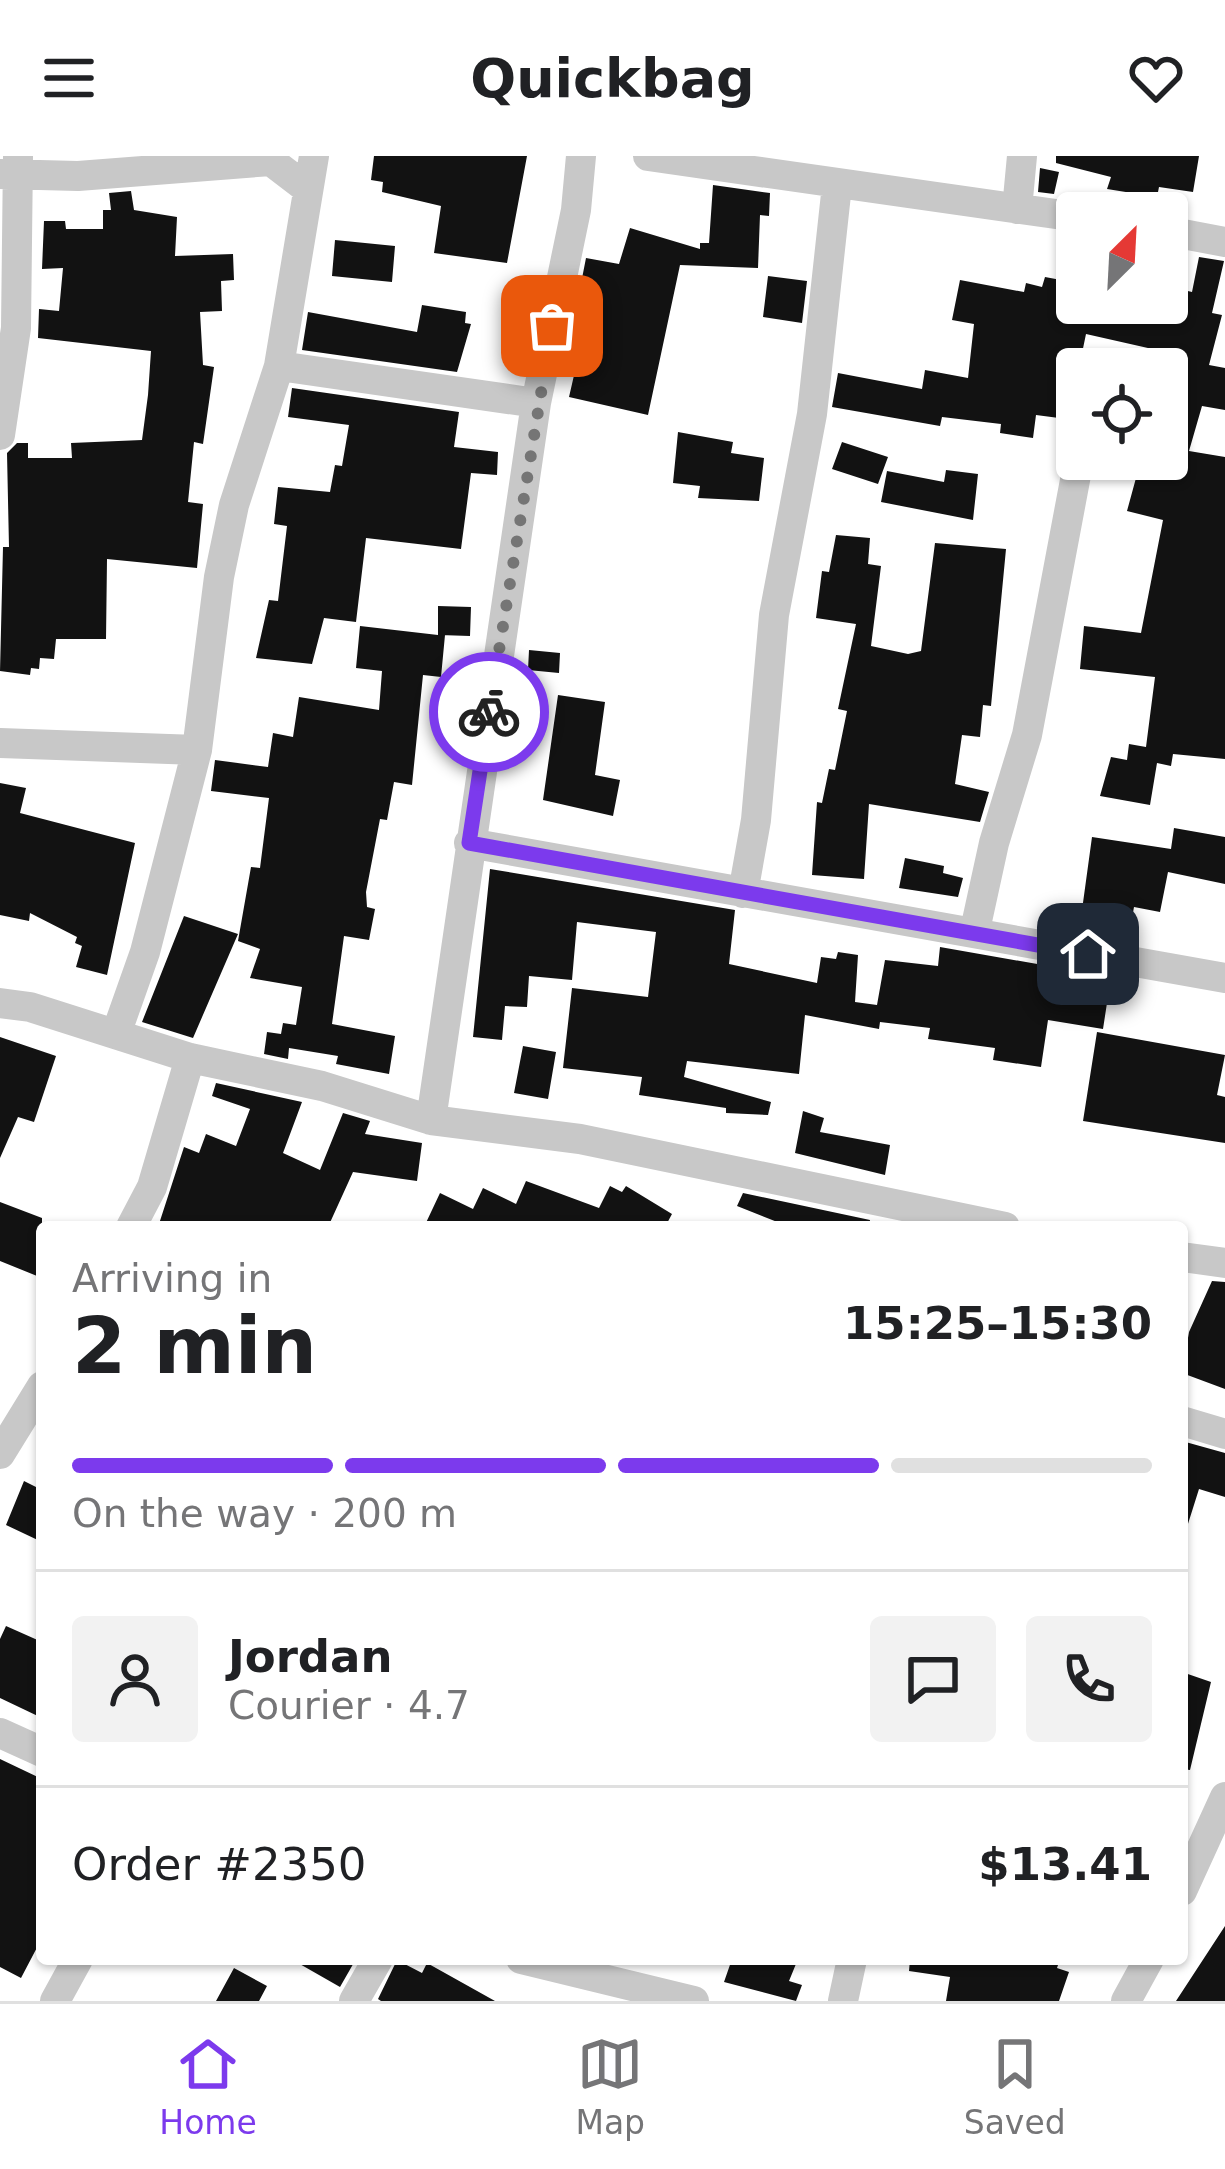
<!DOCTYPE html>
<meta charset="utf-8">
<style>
body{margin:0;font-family:"DejaVu Sans",sans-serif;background:#f2f2f2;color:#202124;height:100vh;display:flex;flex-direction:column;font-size:45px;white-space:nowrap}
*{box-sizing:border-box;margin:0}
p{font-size:39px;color:#757577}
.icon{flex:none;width:66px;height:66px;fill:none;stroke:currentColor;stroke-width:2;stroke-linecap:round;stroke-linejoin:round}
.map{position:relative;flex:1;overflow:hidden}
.drawer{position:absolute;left:36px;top:1065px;width:1152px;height:744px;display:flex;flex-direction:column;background:#fff;border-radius:12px;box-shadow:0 3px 9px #0004}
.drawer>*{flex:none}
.needle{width:78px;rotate:24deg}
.controls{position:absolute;left:1056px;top:36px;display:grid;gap:24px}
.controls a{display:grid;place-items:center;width:132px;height:132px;border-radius:12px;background:#fff;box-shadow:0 3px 9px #0004;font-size:60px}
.pin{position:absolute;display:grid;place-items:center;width:102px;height:102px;color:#fff;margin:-51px;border-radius:24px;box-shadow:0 6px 18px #0006}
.courier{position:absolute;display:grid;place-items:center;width:120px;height:120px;margin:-60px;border:9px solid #7c3aed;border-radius:50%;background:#fff;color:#222;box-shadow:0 3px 15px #0007}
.summary em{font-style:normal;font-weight:700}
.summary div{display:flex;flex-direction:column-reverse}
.summary{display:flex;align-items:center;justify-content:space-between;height:204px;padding:0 36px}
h1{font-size:78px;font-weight:700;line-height:90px}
.bar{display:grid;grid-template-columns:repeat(4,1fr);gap:18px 12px;align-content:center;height:144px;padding:0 36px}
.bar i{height:15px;border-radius:9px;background:#e0e0e0}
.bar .selected{background:#7c3aed}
.bar p{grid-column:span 4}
.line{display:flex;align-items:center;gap:30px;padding:0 36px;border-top:3px solid #e0e0e0}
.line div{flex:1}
.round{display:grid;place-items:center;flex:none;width:126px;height:126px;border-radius:12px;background:#f2f2f2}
header{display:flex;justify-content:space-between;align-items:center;height:156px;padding:0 36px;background:#fff;font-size:54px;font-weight:700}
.menu{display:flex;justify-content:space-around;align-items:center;height:168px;border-top:3px solid #e0e0e0;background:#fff;font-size:33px;color:#757577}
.menu a{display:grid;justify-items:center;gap:6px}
.menu .selected{color:#7c3aed}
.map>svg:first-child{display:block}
.building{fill:#121212}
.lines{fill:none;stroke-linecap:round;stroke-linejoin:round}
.minor{stroke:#c8c8c8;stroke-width:30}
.done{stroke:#757575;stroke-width:12;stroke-dasharray:0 21.6}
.route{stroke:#7c3aed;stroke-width:15}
</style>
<header><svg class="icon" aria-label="menu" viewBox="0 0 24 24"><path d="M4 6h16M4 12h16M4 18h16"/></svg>Quickbag<svg class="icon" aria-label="heart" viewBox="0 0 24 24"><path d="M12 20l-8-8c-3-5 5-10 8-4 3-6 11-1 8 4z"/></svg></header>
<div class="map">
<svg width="1225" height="1845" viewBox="0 0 1225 1845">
<rect width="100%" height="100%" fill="#fff"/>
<path class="building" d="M374,0H527L507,107L434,97L441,50L382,36L383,26L371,24Z
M1056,0H1199L1193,36L1159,31L1157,41L1107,33L1111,21L1056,7Z
M1040,12L1059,16L1054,38L1038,36Z
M713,29L770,37L769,60L760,59L758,112L680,109L648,259L569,241L590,150L577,148L586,102L619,108L630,72L700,93V87H709Z
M131,35L134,54L177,61L175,100L233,98L234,124L221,125L222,155L200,156L203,209L214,211L203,288L194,286L188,346L203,348L197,412L107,403L106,483H56L54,503L40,502L39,513L31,512L30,519L0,515L3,391H9L7,297L17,287H28V302H72L71,287L142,284L148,239L151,195L38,182L39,153L59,155L63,112L42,113L44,65H65L66,73H103V54H111L109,37Z
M335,84L395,90L392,126L332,120Z
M1199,101L1224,105L1212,157L1222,159L1209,209L1225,212V254L1202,250L1189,295L1225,301V603L1173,598L1171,610L1157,607L1150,649L1100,640L1111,601L1127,604L1129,588L1146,591L1155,521L1080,513L1084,470L1141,477L1163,364L1127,355L1139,311L1178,306L1167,301L1170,197L1086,178L1071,250L1060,248L1059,262L1036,259L1033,282L1000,277L1001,268L942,261L940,270L832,251L838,217L922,233L925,214L968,222L974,168L952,164L960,124L1024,136L1026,127L1042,131L1045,121L1077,127V147H1167V130L1192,136Z
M768,120L807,125L802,167L763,161Z
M422,149L466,156L465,167L471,168L457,216L302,194L308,156L417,176Z
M292,232L459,256L454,291L498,296L497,319L471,317L461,393L366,382L356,466L324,462L312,508L256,502L269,444L278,445L287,370L274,368L278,331L330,336L335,309L342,310L349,269L288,261Z
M678,276L733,286L731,297L764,302L759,345L698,342L700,330L673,327Z
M842,286L888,301L878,328L832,313Z
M946,314L978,318L973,364L881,346L887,315L944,326Z
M836,379L870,382L868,408L881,410L871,490L908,498L921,495L935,387L1006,393L991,550L983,549L980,581L962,579L955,628L989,636L980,666L869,648L864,723L812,719L817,646L822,647L829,613L835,614L847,555L838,553L856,468L816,462L822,415L829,416Z
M438,450L471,451L470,480L440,479H445L441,521L423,519L412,629L394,626L387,664L380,663L366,736L367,751L375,753L369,784L344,780L332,868L395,880L389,918L336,908L338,900L289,892L288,903L264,898L267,876L281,878L283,867L296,869L302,831L250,822L260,793L238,785L251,711L260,712L269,642L211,635L215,604L268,611L273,577L293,581L299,541L379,554L382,515L356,512L360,470L438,479Z
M529,494L560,497L559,517L528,514Z
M558,539L605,546L595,619L620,624L613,660L543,644Z
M0,627L26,632L20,657L135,687L107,819L76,811L82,790L75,787L77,781L30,757L29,765L0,759Z
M1174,672L1225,681V728L1168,716L1160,756L1134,751L1132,762L1082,754L1092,681L1171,693Z
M905,702L944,710L943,717L963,722L958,741L899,732Z
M490,713L735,754L729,808L817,827L821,801L836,803L838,796L858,799L855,846L877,849L885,804L938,810L940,791L1111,821L1103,873L1048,864L1041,911L993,904L995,892L928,883L930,872L880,866L879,873L805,859L799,918L687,905L684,921L771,946L768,959L726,957V952L639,939L642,921L563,912L572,832L648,841L656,776L577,766L572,824L529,820L527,851L505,850L502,884L473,881Z
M184,760L238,778L193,882L142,866Z
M1097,876L1225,899L1217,939L1225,941V987L1083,965Z
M0,881L56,900L34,966L18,961L0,1002Z
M523,890L556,896L548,943L514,937Z
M216,927L302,946L283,997L320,1014L343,957L370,965L365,978L422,987L417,1025L353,1016L328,1071H158L184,991L199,997L206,978L236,990L250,953L212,940Z
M803,955L824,962L820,976L890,989L885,1019L795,997Z
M526,1025L599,1052L610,1030L622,1036L626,1030L672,1058L665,1071H424L440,1037L473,1053L483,1032L516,1048Z
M743,1037L870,1064L869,1071H790L737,1050Z
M0,1046L42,1062V1122L0,1105Z
M1212,1125L1225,1126V1233L1182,1217L1189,1176Z
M1182,1285L1225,1297V1341L1199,1333L1187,1371L1182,1370Z
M24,1325L42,1334V1386L6,1369Z
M6,1470L42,1486V1562L0,1542V1483Z
M1182,1516L1211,1526L1190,1614L1182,1613Z
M0,1603L42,1623V1782L21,1822L0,1811Z
M1225,1770V1845H1176Z
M291,1803H356L340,1831Z
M732,1803H798L789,1825L802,1829L796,1845L724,1826Z
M910,1803H1060L1057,1812L1069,1816L1059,1845H946L950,1821L909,1815Z
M397,1804L422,1817L427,1807L495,1845H381L378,1843Z
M234,1812L267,1830L259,1845H216Z"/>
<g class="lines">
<path class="minor" d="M648,0L1077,61
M0,18L78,20L271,5L305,31
M1017,53L1022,0
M1167,75L1225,86
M279,210L536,247
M0,279L16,172L18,0
M0,587L197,594
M469,687L1225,822
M743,737L756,664L774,459L812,258L837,29
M975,774L994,687L1027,579L1079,303
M0,847L30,851L190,902L322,930L431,964L580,983L1005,1071
M116,878L145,796L197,594L219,421L234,349L279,210L314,0
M431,964L536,247L576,54L581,0
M131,1071L152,1031L190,902
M1182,1101L1225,1107
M1182,1265L1225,1278
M0,1298L42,1230
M0,1577L42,1596
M1182,1735L1225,1641
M521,1803L694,1845
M55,1845L78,1803
M354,1845L378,1803
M843,1845L852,1803
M1126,1845L1149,1803"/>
</g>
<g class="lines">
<path class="done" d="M489,556L552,170"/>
<path class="route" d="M489,556L469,687L1088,798"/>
</g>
</svg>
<div class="controls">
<a><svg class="needle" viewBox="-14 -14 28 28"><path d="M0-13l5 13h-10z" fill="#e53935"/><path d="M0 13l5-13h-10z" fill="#757577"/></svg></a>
<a><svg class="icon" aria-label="locate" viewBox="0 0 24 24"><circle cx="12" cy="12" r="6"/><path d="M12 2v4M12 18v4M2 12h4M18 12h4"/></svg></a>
</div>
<div class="pin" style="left:552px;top:170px;background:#ea580c"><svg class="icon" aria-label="bag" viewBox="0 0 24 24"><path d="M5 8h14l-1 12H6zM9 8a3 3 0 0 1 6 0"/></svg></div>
<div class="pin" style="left:1088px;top:798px;background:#1f2937"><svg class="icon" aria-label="home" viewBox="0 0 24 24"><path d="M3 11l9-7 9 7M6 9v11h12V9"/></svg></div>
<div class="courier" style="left:489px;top:556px"><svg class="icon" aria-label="bike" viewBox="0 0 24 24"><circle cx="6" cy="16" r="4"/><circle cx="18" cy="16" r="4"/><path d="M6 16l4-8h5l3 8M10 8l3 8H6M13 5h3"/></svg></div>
<section class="drawer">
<div class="summary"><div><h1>2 min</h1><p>Arriving in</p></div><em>15:25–15:30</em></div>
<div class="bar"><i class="selected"></i><i class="selected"></i><i class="selected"></i><i></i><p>On the way · 200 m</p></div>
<div class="line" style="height:216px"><a class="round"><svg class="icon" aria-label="person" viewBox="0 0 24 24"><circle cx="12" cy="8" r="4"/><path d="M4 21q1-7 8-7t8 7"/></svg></a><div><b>Jordan</b><p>Courier · 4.7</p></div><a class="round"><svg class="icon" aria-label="chat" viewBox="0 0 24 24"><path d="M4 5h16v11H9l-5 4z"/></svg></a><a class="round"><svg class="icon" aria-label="phone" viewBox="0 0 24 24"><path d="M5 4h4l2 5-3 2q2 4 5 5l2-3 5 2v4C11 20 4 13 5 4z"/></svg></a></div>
<div class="line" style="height:156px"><div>Order #2350</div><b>$13.41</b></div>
</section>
</div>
<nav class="menu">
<a class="selected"><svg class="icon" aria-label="home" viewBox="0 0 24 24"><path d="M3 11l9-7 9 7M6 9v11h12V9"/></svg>Home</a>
<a><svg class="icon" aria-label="map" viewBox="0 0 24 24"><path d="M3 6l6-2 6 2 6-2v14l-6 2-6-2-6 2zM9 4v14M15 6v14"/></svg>Map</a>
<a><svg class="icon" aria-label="saved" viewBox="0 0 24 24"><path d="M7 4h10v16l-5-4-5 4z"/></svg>Saved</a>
</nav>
